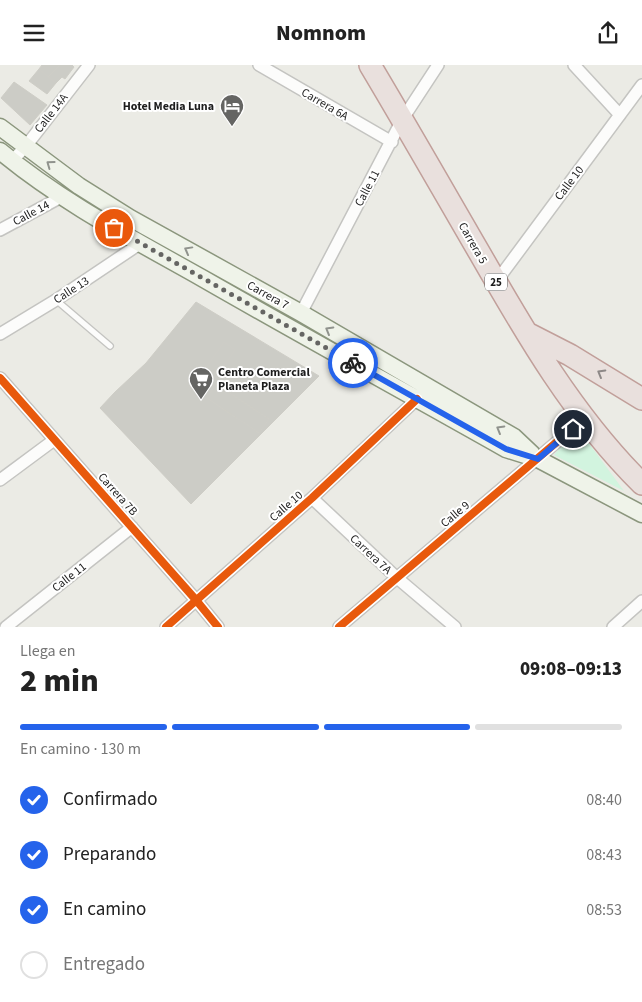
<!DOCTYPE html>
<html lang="es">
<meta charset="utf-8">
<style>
body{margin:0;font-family:"Source Sans 3",sans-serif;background:#f2f2f2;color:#222;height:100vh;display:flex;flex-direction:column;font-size:19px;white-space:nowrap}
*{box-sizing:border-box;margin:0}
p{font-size:16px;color:#767676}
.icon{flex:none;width:28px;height:28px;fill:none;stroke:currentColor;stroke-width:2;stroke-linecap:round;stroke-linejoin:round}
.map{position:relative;height:562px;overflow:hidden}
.sheet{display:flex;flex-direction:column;background:#fff;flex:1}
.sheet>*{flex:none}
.pin{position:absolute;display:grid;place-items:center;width:42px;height:42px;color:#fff;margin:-21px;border:2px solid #fff;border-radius:50%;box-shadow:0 1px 5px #0007}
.courier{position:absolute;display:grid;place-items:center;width:50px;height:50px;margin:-25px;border:4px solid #2563eb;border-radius:50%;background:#fff;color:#222;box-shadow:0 1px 6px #0007}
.overview em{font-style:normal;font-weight:800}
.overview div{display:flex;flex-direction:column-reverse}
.overview{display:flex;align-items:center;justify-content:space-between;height:85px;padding:0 20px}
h1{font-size:32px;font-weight:800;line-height:38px}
.bar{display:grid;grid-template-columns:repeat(4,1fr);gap:8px 5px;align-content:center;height:60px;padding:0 20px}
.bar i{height:6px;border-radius:4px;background:#e0e0e0}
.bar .selected{background:#2563eb}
.bar p{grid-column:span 4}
ol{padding:0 20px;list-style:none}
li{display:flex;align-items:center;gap:15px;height:55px}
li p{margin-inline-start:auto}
li .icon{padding:5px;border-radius:50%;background:#2563eb;color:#fff;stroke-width:4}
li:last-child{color:#767676}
li i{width:28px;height:28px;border:2px solid #e0e0e0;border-radius:50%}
header{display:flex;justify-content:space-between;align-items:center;height:65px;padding:0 20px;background:#fff;font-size:22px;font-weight:800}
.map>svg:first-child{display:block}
.park{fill:#d2f4df}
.building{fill:#ccccc6;stroke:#cecdc6}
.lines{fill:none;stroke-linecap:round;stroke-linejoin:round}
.lane-casing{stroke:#c4c4c1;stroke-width:8}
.street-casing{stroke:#c4c4c1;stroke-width:14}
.secondary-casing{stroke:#8b967d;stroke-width:19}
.highway-casing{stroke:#c19f9a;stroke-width:24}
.lane{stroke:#fcfcfb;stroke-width:5.5}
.street{stroke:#fcfcfb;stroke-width:11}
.secondary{stroke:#eff3e9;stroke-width:16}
.highway{stroke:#e9e0dd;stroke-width:21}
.cycleway-casing{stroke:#fff;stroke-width:11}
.cycleway{stroke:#e8590c;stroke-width:8}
.oneway{stroke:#90938d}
.oneway2{stroke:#8d8887}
.done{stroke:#656563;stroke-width:5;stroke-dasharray:0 9}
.route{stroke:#2563eb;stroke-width:6}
.labels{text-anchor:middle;stroke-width:4;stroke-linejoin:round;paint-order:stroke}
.shield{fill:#fff;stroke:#616161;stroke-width:1}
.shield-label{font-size:11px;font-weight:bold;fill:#1d1d1d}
.street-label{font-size:12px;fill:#1d1d1d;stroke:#fff}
.poi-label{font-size:12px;font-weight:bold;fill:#1d1d1d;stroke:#fff;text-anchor:end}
</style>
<header><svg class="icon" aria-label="menu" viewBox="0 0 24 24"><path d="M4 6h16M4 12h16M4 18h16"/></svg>Nomnom<svg class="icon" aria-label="share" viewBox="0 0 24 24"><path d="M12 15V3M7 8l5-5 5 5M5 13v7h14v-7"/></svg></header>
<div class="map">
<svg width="642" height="562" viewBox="0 0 642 562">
<rect width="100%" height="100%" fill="#ebebe5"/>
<path class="park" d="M577,362L624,426L554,390Z"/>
<path class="building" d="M42,0H60L48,12L39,4Z
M72,0L74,2L65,14L62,12L56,18L48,12L60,0Z
M39,4L56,18L47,29L29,16Z
M14,17L47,40L30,60L1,33Z
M196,237L319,311L191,439L100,343L115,327L146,298Z
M224,277L235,285L200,335L189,327Z
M216,319L269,354L259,368L207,333Z"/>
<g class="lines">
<g class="lane-casing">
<path id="lane" d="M56,235L110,281"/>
</g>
<g class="street-casing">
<path id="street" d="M259,0L392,77
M574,0L620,50
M12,96L26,81L89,0
M0,165L63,131
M496,217L642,20
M301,248L402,55L438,0
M0,269L56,235L141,178
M0,313L196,535L218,562
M0,415L54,375
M312,433L396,512L455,562
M6,562L132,462
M166,562L312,433L417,334
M339,562L585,353
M613,562L642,536"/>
</g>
<g class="secondary-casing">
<path id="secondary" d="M0,62L79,121L130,153L301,248L514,372L532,389
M0,86C61,137 133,174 202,213C303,271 405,327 506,384L538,394L642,449"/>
</g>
<g class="highway-casing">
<path id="highway" d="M370,0C407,62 443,125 479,187C526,269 574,352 642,419
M527,268L570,290L642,334"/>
</g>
<use href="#lane" class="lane"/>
<use href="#street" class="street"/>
<use href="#secondary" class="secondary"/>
<use href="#highway" class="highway"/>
<g class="cycleway-casing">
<path id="cycleway" d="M0,313L196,535L218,562
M166,562L312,433L417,334
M339,562L585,353"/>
</g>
<use href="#cycleway" class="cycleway"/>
</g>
<defs><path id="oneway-chevron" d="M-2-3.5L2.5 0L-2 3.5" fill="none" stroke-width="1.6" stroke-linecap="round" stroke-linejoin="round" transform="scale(1.25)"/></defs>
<g class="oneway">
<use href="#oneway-chevron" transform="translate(50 99) rotate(-144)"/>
<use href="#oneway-chevron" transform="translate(188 185) rotate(-151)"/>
<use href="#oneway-chevron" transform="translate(329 265) rotate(-150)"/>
<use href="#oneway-chevron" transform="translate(500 364) rotate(-150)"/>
</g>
<use class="oneway2" href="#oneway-chevron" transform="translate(601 308) rotate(-150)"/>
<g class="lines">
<path class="done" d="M114,163L353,298"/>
<path class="route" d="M353,298L506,384L538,394L573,364"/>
</g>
<defs>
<g id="hotel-pin" transform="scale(1.25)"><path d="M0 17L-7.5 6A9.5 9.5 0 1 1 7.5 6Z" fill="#656563" stroke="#fff"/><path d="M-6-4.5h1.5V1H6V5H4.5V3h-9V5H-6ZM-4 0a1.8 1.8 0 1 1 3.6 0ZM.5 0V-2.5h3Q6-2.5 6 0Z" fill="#fff"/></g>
<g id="supermarket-pin" transform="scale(1.25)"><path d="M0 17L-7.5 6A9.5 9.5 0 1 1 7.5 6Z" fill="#656563" stroke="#fff"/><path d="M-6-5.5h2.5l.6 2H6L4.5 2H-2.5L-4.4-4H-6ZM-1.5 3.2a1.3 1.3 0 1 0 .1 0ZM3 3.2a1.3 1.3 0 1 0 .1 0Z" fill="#fff"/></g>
</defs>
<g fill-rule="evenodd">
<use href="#hotel-pin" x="232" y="41"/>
<use href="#supermarket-pin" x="201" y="314"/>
</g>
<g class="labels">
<rect class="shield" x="485" y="208.5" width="22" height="17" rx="4"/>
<g class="shield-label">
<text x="496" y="221">25</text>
</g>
<g class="street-label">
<text transform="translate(325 39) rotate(30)" y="4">Carrera 6A</text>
<text transform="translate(51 48) rotate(-52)" y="4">Calle 14A</text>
<text transform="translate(569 118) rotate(-53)" y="4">Calle 10</text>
<text transform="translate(367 123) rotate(-62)" y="4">Calle 11</text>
<text transform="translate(31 148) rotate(-28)" y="4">Calle 14</text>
<text transform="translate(473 178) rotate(60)" y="4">Carrera 5</text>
<text transform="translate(71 225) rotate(-33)" y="4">Calle 13</text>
<text transform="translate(268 230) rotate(29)" y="4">Carrera 7</text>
<text transform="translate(118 429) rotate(48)" y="4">Carrera 7B</text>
<text transform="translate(286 441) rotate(-41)" y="4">Calle 10</text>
<text transform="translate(455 449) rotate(-40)" y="4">Calle 9</text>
<text transform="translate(371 489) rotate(43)" y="4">Carrera 7A</text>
<text transform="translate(69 512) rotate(-38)" y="4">Calle 11</text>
</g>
<g class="poi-label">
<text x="214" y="45">Hotel Media Luna</text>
<text x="218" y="311" text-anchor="start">Centro Comercial<tspan x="218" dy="14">Planeta Plaza</tspan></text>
</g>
</g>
</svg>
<div class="pin" style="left:114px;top:163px;background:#ea580c"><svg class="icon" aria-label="bag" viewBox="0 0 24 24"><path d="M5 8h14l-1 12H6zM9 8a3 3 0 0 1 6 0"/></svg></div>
<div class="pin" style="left:573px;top:364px;background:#1f2937"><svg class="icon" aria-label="home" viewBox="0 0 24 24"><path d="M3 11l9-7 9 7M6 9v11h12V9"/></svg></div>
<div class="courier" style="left:353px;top:298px"><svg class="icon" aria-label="bike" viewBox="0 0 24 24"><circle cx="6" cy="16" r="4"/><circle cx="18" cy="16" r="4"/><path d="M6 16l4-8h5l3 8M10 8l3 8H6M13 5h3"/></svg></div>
</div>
<section class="sheet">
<div class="overview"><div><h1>2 min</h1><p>Llega en</p></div><em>09:08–09:13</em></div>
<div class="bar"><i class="selected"></i><i class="selected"></i><i class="selected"></i><i></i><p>En camino · 130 m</p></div>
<ol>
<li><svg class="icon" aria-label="check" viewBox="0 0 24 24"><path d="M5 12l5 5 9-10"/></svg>Confirmado<p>08:40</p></li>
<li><svg class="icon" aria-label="check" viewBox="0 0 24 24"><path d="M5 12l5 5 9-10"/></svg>Preparando<p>08:43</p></li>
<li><svg class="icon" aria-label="check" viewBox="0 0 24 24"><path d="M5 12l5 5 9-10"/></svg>En camino<p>08:53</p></li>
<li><i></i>Entregado</li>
</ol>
</section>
